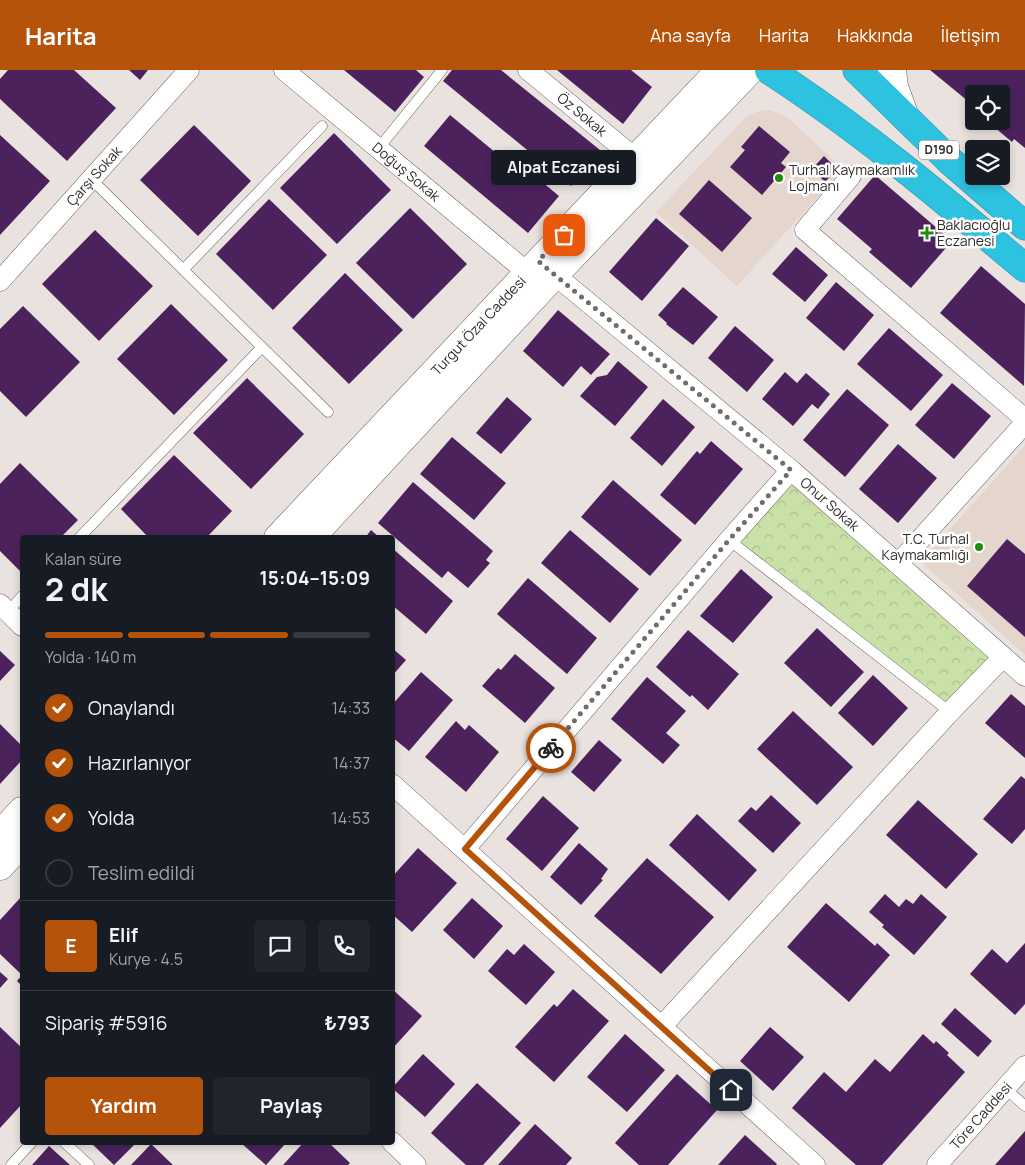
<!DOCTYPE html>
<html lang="tr">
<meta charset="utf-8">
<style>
body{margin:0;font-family:Manrope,sans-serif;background:#20242c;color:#f1f3f6;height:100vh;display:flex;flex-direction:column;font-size:19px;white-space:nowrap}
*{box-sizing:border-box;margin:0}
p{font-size:16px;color:#9ea1a6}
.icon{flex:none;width:28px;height:28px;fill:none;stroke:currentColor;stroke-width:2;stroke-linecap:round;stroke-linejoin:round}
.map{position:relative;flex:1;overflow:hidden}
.panel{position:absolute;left:20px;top:465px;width:375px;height:610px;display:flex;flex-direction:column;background:#171b24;border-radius:5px;box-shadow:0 2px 8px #0003}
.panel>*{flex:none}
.tools{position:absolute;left:965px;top:15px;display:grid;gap:10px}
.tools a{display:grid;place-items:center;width:45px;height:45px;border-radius:5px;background:#171b24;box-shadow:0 2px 8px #0003;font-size:25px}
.pin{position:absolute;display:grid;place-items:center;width:42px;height:42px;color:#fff;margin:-21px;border-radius:10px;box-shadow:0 2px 8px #0006}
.courier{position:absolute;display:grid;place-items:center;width:50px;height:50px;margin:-25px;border:4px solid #b45309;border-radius:50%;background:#fff;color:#222;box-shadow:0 1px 6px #0007}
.bubble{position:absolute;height:35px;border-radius:5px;background:#171b24;box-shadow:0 2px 8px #0003;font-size:16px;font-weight:700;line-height:35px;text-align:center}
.overview em{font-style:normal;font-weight:700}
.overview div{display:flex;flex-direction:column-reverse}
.overview{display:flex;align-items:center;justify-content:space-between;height:85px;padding:0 25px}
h1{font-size:32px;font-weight:700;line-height:38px}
.bar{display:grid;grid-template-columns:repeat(4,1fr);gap:8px 5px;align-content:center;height:60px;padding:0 25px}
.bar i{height:6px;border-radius:4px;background:#363941}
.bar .active{background:#b45309}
.bar p{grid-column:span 4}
.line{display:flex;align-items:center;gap:12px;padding:0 25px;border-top:1px solid #363941}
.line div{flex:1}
.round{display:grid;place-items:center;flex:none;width:52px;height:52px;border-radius:5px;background:#20242c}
ol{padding:0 25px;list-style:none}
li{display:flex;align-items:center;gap:15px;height:55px}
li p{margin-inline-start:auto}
li .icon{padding:5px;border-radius:50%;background:#b45309;color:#fff;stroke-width:4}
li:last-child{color:#9ea1a6}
li i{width:28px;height:28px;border:2px solid #363941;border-radius:50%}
.button{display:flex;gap:10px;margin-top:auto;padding:10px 25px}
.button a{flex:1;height:58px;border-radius:5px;background:#b45309;color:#fff;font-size:20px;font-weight:700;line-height:58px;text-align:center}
.button a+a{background:#20242c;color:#f1f3f6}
header{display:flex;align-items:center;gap:30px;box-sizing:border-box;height:70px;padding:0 25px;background:#b45309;color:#fff}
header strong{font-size:24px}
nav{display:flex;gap:28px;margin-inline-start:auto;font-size:18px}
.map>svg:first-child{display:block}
.built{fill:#e4d5cd}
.park{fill:url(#park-crowns)}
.building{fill:#4c225d}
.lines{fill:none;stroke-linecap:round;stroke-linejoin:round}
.lane-casing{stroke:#68625e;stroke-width:11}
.street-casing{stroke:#68625e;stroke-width:21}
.secondary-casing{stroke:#68625e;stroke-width:29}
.highway-casing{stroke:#2e8ea1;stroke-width:29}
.lane{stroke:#fff;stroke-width:10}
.street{stroke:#fff;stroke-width:20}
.secondary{stroke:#fff;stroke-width:28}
.highway{stroke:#2dc2e0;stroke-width:28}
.done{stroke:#706c6a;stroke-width:5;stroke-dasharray:0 9}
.route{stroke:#b45309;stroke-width:6}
.poi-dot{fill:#208c0c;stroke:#fff;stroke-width:2}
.labels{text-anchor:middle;stroke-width:5;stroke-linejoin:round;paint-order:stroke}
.shield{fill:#fff;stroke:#6d6b6b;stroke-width:1}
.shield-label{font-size:12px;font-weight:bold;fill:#2f2c2b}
.street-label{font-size:14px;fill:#2f2c2b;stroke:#fff}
.poi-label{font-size:14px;fill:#2f2c2b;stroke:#fff;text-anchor:start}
</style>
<header>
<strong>Harita</strong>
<nav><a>Ana sayfa</a><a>Harita</a><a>Hakkında</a><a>İletişim</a></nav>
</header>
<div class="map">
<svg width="1025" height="1095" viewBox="0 0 1025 1095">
<defs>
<pattern id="park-crowns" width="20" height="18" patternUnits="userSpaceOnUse" patternTransform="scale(1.25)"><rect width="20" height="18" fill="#c9e0a7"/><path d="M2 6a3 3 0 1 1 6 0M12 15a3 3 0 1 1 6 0" fill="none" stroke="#adc090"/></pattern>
</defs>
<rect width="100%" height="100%" fill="#e9e2de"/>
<path class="built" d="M769,40L787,47L843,99L737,216L656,142L743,50L751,44L760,41Z
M1025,375V585L921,492Z"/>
<path class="park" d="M791,400L1003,587L950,642L729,470Z"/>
<path class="building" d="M8,0H74L116,38L67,91L0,29V9Z
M129,0H148L140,10Z
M344,0H416L424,7L395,42Z
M452,0H501L600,80L571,116L443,11Z
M557,0H631L652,17L623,54Z
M930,0H1025V78L1014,69L1012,72L987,51H1001V24H974V36Z
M450,45L507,92L511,86L559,126L528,163L424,76Z
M194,55L251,111L198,166L140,110Z
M759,56L790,82L781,93L786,97L762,125L730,97L745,80L741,77Z
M334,63L391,120L337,174L280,118Z
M0,65L50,111L0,165Z
M824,86L837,99L825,112L812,99Z
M875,105L952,171L911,218L869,182L872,179L837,149Z
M709,110L752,148L722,182L679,144Z
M269,129L327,185L273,240L216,184Z
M410,138L467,194L413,249L356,193Z
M656,148L689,176L642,231L609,202Z
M95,160L153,216L99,271L42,214Z
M796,177L828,205L805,232L772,204Z
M981,196L1025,234L1024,316L940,243Z
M345,203L403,260L349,314L292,258Z
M836,212L874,245L844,281L806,248Z
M683,217L718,247L693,275L666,254L667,253L658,245Z
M171,234L228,290L174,345L117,289Z
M23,236L80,292L26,347L0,321V259Z
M558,240L610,284L591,305L581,296L563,317L523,281Z
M735,256L774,290L747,322L708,288Z
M889,258L943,305L911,341L857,294Z
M618,291L648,317L615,356L580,326L597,307L607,305Z
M785,302L797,313L806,303L830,324L818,339L812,334L793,356L762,329Z
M247,308L304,364L251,419L193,363Z
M952,313L991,346L954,389L915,355Z
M847,319L889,355L845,407L803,370Z
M507,327L532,349L501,384L476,363Z
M663,329L695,357L662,396L630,368Z
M452,367L506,413L474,450L420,404Z
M711,371L743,399L695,455L660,425L697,381L700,384Z
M898,374L937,408L898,453L859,419Z
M174,385L232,441L206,468H149L121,439Z
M20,393L78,450L60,468H22V503L0,481V414Z
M613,410L682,470L650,506L581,447Z
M413,412L493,481L486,490L490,493L468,518L448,501L442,508L378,453Z
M371,460L380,468H365Z
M570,460L639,519L610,553L541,493Z
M1007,469L1025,484V567L967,516Z
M392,478L453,531L426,564L392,535Z
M741,499L773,527L733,573L700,546Z
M528,508L597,568L567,604L497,544Z
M817,558L864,602L831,637L784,593Z
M688,560L739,604L708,640L692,625L690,627L656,597Z
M392,578L406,590L392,606Z
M0,581L15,595L0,611Z
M515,584L555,618L525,653L482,616L498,598L501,600Z
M421,602L453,630L409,681L392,667V635Z
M873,605L908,638L873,676L838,643Z
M647,607L686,641L666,663L680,675L663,694L611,649Z
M1011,624L1025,636V688L985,653Z
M793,641L853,697L817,735L757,679Z
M456,651L465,660L469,655L499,682L466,722L425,687Z
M0,654L22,676V690L0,714Z
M599,670L622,690L594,722L571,702Z
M1021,706L1025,709V759L1012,774L983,749Z
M771,725L801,753L773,783L738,751L751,737L756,741Z
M543,726L579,758L542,801L506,769Z
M918,730L978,784L946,819L886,765Z
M697,744L757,800L729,831L669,775Z
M579,773L608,799L601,809L603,810L581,835L550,807Z
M418,778L457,813L412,862L392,844V807Z
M647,788L714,847L661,904L594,846Z
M885,824L899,837L906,829L913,834L921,824L947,847L914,885L882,857L884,855L869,842Z
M22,826V916L17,911L22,905L0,884V850Z
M472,828L503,856L474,889L443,860Z
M826,833L875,876L877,873L890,885L849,932L787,877Z
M1025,873V934L1015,945L970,904L992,879L1007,893Z
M524,874L555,902L526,935L488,901L507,879L514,885Z
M0,902L8,909L0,918Z
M392,919L422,946L392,979Z
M573,919L609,951L554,1012L515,977L554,934L557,937Z
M955,938L992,971L978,987L941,954Z
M0,957L22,978V1034L0,1058Z
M770,957L804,987L773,1021L740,991Z
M625,964L665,1000L627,1042L587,1007Z
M923,964L934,974L936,971L949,983L947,985L965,1002L882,1095H856L792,1038L824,1002L846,1022L875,989L890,1002Z
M423,984L455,1014L425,1047L392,1018Z
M677,1004L717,1040L668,1095H639L615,1073Z
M477,1013L521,1053L483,1095H466L431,1063Z
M535,1054L572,1088L566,1095H498Z
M1025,1061V1095H995Z
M745,1065L777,1094L776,1095H718Z
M90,1072H131L134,1075L114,1095Z
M240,1072H287L266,1095Z
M304,1072H328L350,1093L348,1095H283Z
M151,1074L173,1095H131Z
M49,1076L70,1095H32Z"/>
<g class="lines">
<g class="lane-casing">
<path id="lane" d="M378,79L442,0
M91,109L328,342
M183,200L322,56
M79,468L262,277
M729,470L950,642
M8,542L22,526
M1005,1018L1025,1036
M64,1072L89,1095
M11,1095L32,1072"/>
</g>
<g class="street-casing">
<g id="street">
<path id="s1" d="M284,0L528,203"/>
<path id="s2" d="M528,0L636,89"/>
<path d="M851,106L805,160L1025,349"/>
<path id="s3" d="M544,196L791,400L1025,606"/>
<path id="s4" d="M0,211L189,0"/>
<path d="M898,494L1025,353"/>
<path d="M0,534L22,556"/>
<path d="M392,714L815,1095"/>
<path d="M465,779L729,470L791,400"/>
<path d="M661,957L950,642L1003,587"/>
<path d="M392,1072L416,1095"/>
<path id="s5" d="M937,1095L1025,996"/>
</g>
</g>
<g class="secondary-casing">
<g id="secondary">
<path d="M892,0L894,17L905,47"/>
<path id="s6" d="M278,468L720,0"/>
<path d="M310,468L554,205L750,0"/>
<path d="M0,765L22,741"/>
<path d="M0,796L22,772"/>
</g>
</g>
<g class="highway-casing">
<path id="highway" d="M769,0C860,59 942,128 1025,198
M857,0L949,90L1025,156"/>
</g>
<use href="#lane" class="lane"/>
<use href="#street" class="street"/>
<use href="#secondary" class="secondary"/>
<use href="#highway" class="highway"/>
</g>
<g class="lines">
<path class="done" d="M551,678L729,470L791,400L538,191L564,165"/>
<path class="route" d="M551,678L465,779L731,1020"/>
</g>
<g class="poi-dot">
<circle cx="779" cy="108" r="5"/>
<path d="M924.5 155.5h5v5h5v5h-5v5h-5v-5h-5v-5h5z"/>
<circle cx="979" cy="477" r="5"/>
</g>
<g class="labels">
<rect class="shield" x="919" y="70.5" width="40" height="19" rx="4"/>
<g class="shield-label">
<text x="939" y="84">D190</text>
</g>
<g class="street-label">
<text dy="5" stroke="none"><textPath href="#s2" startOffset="70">Öz Sokak</textPath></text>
<text dy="5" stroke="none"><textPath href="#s1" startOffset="159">Doğuş Sokak</textPath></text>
<text dy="5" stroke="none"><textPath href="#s4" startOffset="141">Çarşı Sokak</textPath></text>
<text dy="5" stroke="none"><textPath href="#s6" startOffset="292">Turgut Özal Caddesi</textPath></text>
<text dy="5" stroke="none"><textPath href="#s3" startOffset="372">Onur Sokak</textPath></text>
<text dy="5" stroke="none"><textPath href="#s5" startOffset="66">Töre Caddesi</textPath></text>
</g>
<g class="poi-label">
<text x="789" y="105">Turhal Kaymakamlık<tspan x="789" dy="16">Lojmanı</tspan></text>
<text x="937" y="160">Baklacıoğlu<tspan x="937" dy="16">Eczanesi</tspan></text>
<text x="969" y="474" text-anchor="end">T.C. Turhal<tspan x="969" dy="16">Kaymakamlığı</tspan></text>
</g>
</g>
</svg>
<div class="tools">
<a><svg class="icon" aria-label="locate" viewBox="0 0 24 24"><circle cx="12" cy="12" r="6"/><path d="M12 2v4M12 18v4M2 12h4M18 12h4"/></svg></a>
<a><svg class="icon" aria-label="layers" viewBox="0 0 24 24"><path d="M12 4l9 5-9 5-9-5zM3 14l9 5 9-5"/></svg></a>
</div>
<div class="pin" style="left:564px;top:165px;background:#ea580c"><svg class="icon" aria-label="bag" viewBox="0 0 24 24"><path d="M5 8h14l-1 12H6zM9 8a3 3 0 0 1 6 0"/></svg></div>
<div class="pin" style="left:731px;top:1020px;background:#1f2937"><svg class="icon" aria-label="home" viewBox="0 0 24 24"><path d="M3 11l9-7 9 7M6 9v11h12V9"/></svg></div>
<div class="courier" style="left:551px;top:678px"><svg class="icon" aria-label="bike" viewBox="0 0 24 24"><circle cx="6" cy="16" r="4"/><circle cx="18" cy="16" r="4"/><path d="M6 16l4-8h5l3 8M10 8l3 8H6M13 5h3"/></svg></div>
<div class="bubble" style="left:491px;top:80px;width:145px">Alpat Eczanesi</div>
<section class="panel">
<div class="overview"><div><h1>2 dk</h1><p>Kalan süre</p></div><em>15:04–15:09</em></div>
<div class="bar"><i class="active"></i><i class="active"></i><i class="active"></i><i></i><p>Yolda · 140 m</p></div>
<ol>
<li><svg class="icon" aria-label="check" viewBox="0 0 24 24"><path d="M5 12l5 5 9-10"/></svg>Onaylandı<p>14:33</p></li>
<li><svg class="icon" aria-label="check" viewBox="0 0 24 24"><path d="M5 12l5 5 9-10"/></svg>Hazırlanıyor<p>14:37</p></li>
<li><svg class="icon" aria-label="check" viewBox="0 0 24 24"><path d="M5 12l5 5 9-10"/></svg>Yolda<p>14:53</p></li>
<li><i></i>Teslim edildi</li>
</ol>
<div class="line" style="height:90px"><b class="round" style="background:#b45309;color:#fff">E</b><div><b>Elif</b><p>Kurye · 4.5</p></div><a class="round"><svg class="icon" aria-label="chat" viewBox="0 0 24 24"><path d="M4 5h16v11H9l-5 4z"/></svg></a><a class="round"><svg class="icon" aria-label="phone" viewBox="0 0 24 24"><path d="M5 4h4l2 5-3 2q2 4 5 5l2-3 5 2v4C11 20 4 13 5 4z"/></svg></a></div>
<div class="line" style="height:65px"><div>Sipariş #5916</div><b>₺793</b></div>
<div class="button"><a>Yardım</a><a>Paylaş</a></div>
</section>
</div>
